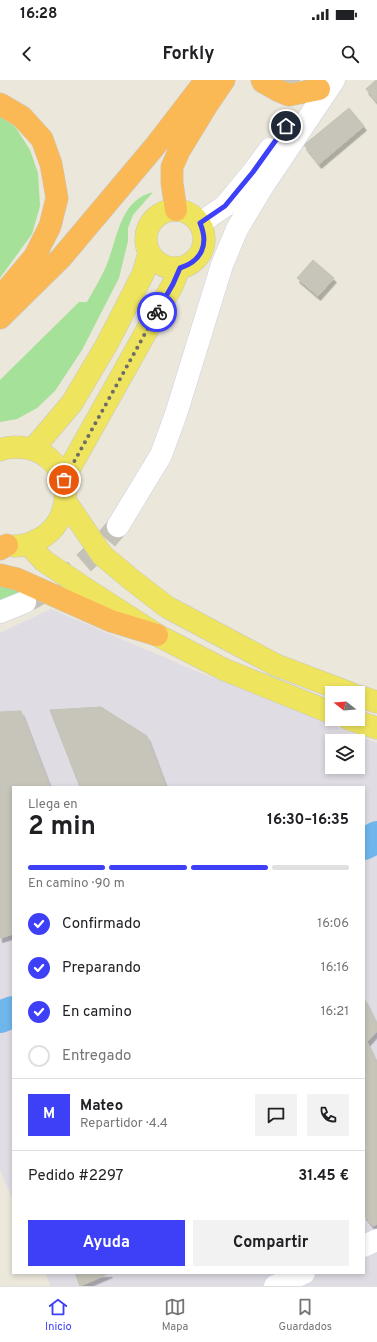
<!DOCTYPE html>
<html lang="es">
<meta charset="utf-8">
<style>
body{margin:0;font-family:Overpass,sans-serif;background:#f2f2f2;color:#202124;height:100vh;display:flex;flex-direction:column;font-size:15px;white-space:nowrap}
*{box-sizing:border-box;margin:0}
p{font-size:13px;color:#757577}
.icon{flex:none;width:22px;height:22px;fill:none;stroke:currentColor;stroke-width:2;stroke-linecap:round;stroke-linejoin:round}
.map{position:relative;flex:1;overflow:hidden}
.sheet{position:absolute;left:12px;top:706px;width:353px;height:488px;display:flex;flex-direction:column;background:#fff;border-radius:0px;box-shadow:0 2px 6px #0003}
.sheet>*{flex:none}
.needle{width:26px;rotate:287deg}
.fabs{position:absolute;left:325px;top:606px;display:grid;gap:8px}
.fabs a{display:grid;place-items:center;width:40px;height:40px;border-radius:0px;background:#fff;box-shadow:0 2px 6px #0003;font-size:20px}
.pin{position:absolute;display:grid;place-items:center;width:34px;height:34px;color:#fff;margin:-17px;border:2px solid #fff;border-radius:50%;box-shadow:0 1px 4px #0007}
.courier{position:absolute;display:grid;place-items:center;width:40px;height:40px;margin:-20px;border:3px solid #3d40f6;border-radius:50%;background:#fff;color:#222;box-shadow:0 1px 5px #0007}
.head em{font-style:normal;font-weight:700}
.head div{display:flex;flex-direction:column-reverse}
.head{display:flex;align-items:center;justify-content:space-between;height:68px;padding:0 16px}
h1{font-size:26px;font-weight:700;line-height:30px}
.bar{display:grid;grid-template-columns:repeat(4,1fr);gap:6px 4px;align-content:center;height:48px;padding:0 16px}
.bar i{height:5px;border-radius:3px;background:#e0e0e0}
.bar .current{background:#3d40f6}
.bar p{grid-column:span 4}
.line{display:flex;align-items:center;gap:10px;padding:0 16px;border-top:1px solid #e0e0e0}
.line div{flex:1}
.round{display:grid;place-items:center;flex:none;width:42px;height:42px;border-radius:0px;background:#f2f2f2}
ol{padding:0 16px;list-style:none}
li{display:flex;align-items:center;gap:12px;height:44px}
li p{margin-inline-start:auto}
li .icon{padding:4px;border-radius:50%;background:#3d40f6;color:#fff;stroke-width:4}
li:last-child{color:#757577}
li i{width:22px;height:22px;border:2px solid #e0e0e0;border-radius:50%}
.button{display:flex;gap:8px;margin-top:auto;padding:8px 16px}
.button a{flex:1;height:46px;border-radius:0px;background:#3d40f6;color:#fff;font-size:16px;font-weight:700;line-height:46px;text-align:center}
.button a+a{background:#f2f2f2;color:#202124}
.status{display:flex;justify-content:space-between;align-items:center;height:28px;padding:0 20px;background:#fff;direction:ltr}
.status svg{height:11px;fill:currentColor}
header{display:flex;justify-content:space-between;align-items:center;height:52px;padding:0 16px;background:#fff;font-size:18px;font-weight:700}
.tabs{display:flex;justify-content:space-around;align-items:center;height:56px;border-top:1px solid #e0e0e0;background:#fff;font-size:11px;color:#757577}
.tabs a{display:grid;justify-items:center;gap:2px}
.tabs .current{color:#3d40f6}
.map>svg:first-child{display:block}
.industrial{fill:#dfdce4;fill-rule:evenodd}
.green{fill:#a5e198}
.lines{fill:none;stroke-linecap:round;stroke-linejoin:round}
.river{stroke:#6fb6ec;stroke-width:32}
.building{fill:#c7c5ba;stroke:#c6c3b5;filter:url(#shadow)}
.minor-tunnel{stroke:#c4c1b7;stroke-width:22;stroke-dasharray:22 11;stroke-linecap:butt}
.minor-casing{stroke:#d0d1e2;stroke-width:23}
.major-casing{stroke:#c7c7c7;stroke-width:23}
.highway-casing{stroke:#c7c7c7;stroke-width:23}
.minor{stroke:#fff;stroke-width:22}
.major{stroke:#eee45e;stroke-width:22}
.highway{stroke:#fbb956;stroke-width:22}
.done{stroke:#6d6c67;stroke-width:4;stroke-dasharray:0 7.2}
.route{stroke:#3d40f6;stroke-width:5}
</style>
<div class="status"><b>16:28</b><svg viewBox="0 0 49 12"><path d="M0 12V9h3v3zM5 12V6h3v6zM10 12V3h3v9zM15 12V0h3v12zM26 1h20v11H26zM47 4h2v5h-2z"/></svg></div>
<header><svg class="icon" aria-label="back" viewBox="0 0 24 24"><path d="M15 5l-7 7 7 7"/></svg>Forkly<svg class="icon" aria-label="search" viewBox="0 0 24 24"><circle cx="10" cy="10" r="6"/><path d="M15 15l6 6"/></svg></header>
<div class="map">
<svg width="377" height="1206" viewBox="0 0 377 1206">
<defs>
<filter id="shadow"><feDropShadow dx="2.5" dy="4.5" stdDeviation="0" flood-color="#0004"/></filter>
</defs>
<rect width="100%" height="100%" fill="#ebe7db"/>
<path class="industrial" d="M51,529L196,591L377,663V1206H51L45,1193H364V707H13V1120L0,1090V553ZM332,661H358V687H332Z"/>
<path class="green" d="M0,33L3,34L16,48L30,70L38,93L40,126L32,154L0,198Z
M153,112L133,135L128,148V161L119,198L82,270L55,311L37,328L17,339L0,342V300L79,222H87C94,209 102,197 107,184C118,157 120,120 153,112Z
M0,504L23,513L0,521Z"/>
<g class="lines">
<path class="river" d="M364,764L377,757
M0,937L13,932"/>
</g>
<path class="building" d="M279,0H300L299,1L288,3Z
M376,0H377V22L366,9Z
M349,28L364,46L319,84L304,65Z
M313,180L334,198L318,216L297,198Z
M101,627L147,656L166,707H80L50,630Z
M21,631L50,707H13V854L0,858V632Z
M364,918L377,944V951L367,962L376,981L377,980V1144L373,1146L364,1135Z
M75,1193H110L80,1206Z"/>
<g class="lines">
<path class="minor-tunnel" d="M29,520C47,510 64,500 79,487C94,475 106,460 118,446"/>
<g class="minor-casing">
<path id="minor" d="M200,143L225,126L253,92L270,69
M118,446L161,375L176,334L222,185L237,149L261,109L334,0
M0,532L25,522
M364,1166L377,1160
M275,1206L304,1193"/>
</g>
<g class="major-casing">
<path id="major" d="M146 159a29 29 0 1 1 58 0a29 29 0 1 1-58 0Z
M33,369L72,323L107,264L143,194L149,173
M0,370C8,366 18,367 27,368C74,377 79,443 35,461C29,464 22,466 15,466
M63,400L173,204L179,188
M66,422L102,475L132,500L167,527L276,585L350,613
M28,464L44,481L89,511L157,555L223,589L332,633
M358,616L377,622
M349,639L377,648"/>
</g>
<g class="highway-casing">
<path id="highway" d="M262,0L263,2L279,11L289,15L319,9
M0,24L22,37L42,59L51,84L57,118L50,146L35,176L0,218
M176,130L172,103V87L179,71L207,25L224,0
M0,238L61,178L156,65L206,0
M0,469L7,465
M0,495L17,499L111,541L157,555"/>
</g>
<use href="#minor" class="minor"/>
<use href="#major" class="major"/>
<use href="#highway" class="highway"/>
</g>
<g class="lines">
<path class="done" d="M64,400L157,232"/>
<path class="route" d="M157,232L173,204L180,188C202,181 209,164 200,143L225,126L253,92L286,46"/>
</g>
</svg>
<div class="fabs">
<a><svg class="needle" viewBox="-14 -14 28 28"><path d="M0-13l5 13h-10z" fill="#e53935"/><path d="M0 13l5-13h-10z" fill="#757577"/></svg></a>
<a><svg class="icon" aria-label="layers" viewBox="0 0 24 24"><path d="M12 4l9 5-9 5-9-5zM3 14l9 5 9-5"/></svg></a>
</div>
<div class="pin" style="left:64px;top:400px;background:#ea580c"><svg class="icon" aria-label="bag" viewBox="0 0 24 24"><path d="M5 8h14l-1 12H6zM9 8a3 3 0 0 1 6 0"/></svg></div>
<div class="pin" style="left:286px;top:46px;background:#1f2937"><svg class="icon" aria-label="home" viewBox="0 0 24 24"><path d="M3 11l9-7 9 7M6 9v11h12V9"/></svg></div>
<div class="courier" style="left:157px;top:232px"><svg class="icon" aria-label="bike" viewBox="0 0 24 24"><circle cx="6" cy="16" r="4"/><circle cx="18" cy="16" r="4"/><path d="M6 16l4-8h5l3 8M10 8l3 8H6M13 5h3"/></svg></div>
<section class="sheet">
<div class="head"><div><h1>2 min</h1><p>Llega en</p></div><em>16:30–16:35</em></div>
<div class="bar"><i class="current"></i><i class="current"></i><i class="current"></i><i></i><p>En camino · 90 m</p></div>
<ol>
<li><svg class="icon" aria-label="check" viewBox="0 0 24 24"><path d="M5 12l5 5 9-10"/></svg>Confirmado<p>16:06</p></li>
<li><svg class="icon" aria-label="check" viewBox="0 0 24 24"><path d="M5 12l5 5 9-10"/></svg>Preparando<p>16:16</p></li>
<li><svg class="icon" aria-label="check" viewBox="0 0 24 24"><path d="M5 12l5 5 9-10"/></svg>En camino<p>16:21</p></li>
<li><i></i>Entregado</li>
</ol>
<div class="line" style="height:72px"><b class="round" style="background:#3d40f6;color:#fff">M</b><div><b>Mateo</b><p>Repartidor · 4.4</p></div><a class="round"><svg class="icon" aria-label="chat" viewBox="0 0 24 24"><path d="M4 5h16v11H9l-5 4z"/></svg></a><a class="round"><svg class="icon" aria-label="phone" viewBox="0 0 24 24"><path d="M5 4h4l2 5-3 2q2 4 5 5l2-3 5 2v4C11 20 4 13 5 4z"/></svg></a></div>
<div class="line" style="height:52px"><div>Pedido #2297</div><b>31.45 €</b></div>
<div class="button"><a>Ayuda</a><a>Compartir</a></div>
</section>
</div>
<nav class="tabs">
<a class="current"><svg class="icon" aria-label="home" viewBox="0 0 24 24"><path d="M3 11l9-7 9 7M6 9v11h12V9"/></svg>Inicio</a>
<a><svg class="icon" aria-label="map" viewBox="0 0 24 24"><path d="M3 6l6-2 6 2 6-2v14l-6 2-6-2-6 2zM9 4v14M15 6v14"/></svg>Mapa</a>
<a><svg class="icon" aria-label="saved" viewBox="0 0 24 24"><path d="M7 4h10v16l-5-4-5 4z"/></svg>Guardados</a>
</nav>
